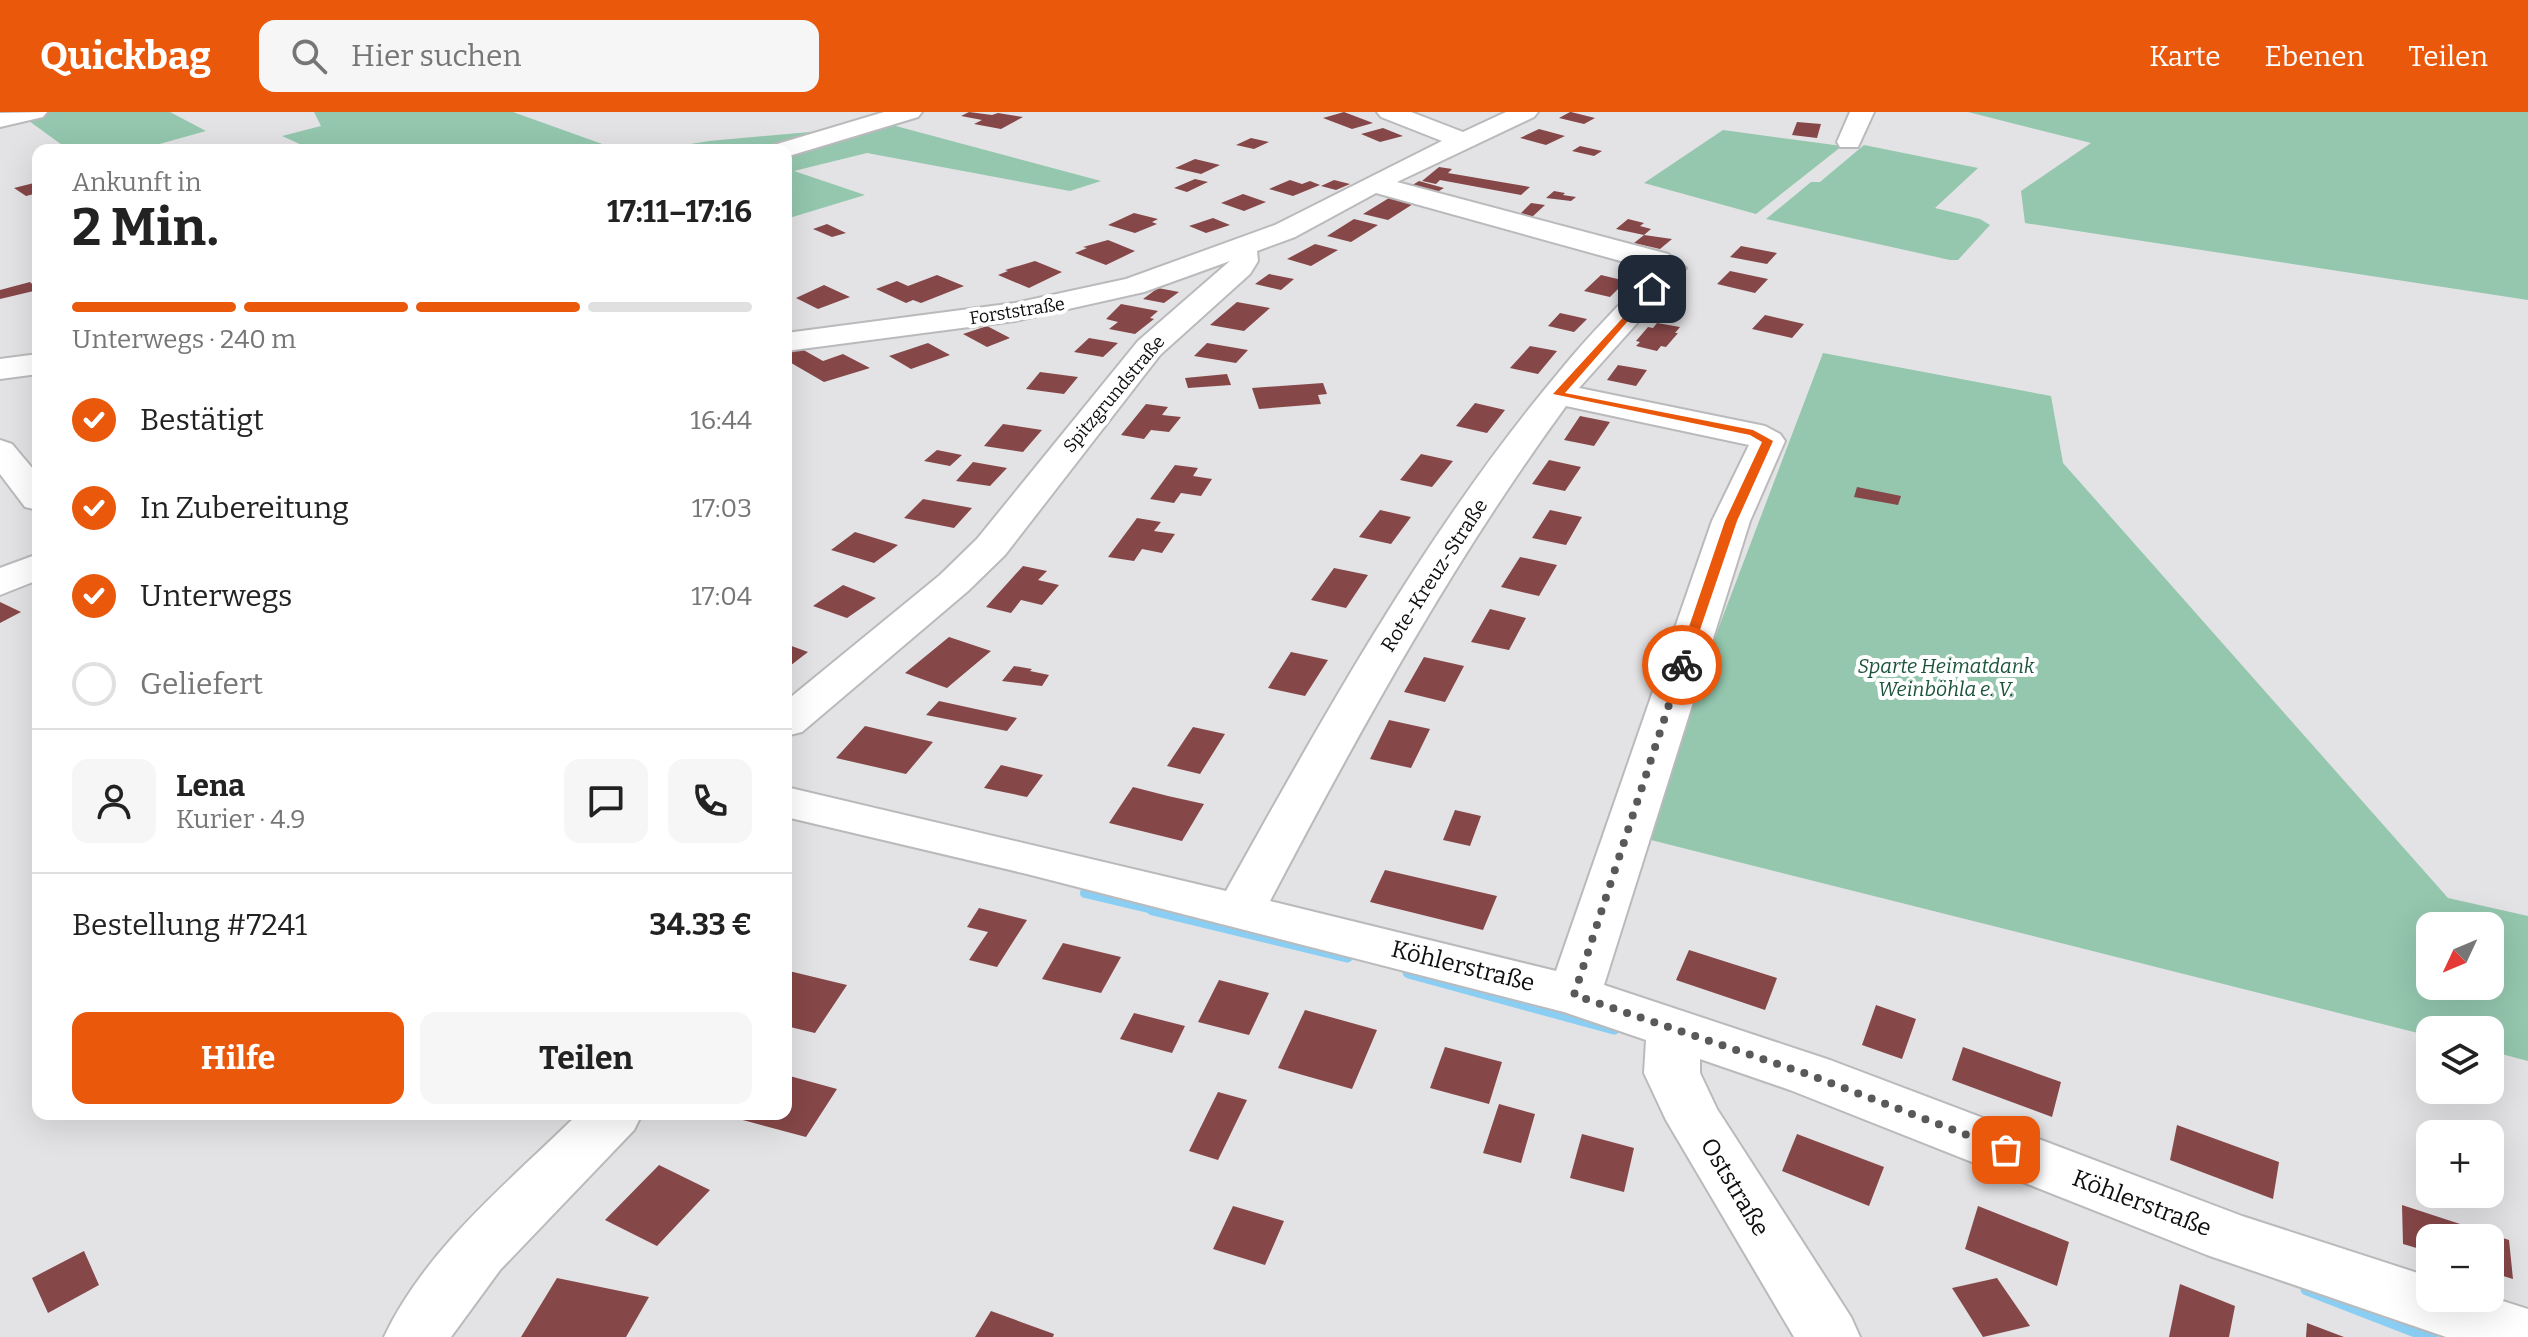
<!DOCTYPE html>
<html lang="de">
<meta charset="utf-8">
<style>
body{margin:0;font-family:Bitter,serif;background:#f6f6f6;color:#222;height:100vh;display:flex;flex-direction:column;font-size:30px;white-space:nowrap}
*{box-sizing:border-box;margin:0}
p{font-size:26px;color:#767676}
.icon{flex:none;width:44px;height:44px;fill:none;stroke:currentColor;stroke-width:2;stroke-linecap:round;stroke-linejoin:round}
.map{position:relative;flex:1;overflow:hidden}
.sheet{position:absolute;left:32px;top:32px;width:760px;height:976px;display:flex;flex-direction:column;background:#fff;border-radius:16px;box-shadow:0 8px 32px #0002}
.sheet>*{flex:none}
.needle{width:52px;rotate:226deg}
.buttons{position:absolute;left:2416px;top:800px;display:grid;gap:16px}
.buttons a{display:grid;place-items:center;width:88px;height:88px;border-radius:16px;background:#fff;box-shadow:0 8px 32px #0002;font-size:40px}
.pin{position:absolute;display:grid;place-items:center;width:68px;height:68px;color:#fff;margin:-34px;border-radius:16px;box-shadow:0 4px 12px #0006}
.courier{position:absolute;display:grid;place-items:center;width:80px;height:80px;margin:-40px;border:6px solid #ea580c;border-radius:50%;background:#fff;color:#222;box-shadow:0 2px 10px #0007}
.head em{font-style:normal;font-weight:700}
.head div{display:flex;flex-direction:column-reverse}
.head{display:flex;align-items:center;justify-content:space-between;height:136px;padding:0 40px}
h1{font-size:52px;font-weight:700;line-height:60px}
.bar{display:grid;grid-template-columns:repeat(4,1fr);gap:12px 8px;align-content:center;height:96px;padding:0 40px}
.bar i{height:10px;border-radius:6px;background:#e0e0e0}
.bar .on{background:#ea580c}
.bar p{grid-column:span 4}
.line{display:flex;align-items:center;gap:20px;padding:0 40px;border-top:2px solid #e0e0e0}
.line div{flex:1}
.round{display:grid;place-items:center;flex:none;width:84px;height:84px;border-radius:16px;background:#f6f6f6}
ol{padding:0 40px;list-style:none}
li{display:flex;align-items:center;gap:24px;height:88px}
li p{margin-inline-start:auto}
li .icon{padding:8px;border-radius:50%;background:#ea580c;color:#fff;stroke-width:4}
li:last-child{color:#767676}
li i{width:44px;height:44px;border:4px solid #e0e0e0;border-radius:50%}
.action{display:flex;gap:16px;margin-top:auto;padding:16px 40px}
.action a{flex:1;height:92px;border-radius:16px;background:#ea580c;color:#fff;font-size:32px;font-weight:700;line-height:92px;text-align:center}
.action a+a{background:#f6f6f6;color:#222}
header{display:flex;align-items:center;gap:48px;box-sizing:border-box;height:112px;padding:0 40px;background:#ea580c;color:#fff}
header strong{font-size:38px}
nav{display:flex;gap:44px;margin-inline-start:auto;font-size:28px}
.search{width:560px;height:72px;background:#f6f6f6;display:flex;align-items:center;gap:20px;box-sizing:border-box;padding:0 28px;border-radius:16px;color:#767676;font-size:30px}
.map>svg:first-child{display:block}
.green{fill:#94c7ae;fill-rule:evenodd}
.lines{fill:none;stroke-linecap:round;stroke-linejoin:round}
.stream-far1{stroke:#8acef3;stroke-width:10}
.stream{stroke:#8acef3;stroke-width:13}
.building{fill:#864748}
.minor-casing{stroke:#bababc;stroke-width:4}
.minor{fill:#fff;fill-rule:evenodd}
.route{fill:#ea580c}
.done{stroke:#59595a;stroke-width:8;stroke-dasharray:0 14.4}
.labels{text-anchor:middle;stroke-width:8;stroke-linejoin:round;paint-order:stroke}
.far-street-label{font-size:18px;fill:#0e0e0f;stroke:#fff}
.street-label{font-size:20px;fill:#0e0e0f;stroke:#fff}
.park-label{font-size:20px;font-style:italic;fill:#1c533d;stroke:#fff}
.near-street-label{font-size:24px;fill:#0e0e0f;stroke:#fff}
</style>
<header>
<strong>Quickbag</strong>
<div class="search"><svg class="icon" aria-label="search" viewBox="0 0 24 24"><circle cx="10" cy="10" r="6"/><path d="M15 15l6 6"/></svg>Hier suchen</div>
<nav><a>Karte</a><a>Ebenen</a><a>Teilen</a></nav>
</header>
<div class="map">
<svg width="2528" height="1225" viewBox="0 0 2528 1225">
<rect width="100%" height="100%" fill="#e3e3e5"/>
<path class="green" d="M0,0H170L206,19L138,38H69L29,9L0,3Z
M314,0H513L619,38H313L282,24L321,14Z
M1968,0H2528V188L2025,111L2021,79L2091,31Z
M866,6L1101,69L1070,79L867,41L794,59L865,83L786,107V38H654L709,29L821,19Z
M1723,18L1842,34L1756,102L1644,71Z
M1864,33L1978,56L1935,96L1980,107L1990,113L1958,148H1950L1766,107L1811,70H1820Z
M1823,241L2051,284L2063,351L2448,786L2528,804V949L2490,939V918H2430V924L1639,725ZM2430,814H2490V874H2430Z"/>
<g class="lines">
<path class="stream-far1" d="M1085,781L1161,799"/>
<path class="stream" d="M1153,797L1347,844
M1409,860L1614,916
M2307,1177L2431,1225"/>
</g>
<path class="building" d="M969,0L992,3L998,1L1023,5L1001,17L974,12L982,8L961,4Z
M1344,0L1373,11L1352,17L1323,6Z
M1570,0H1571L1595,6L1584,12L1559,6Z
M1797,10L1821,12L1817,26L1792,23Z
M1383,16L1403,24L1380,30L1361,22Z
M1539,17L1565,24L1546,33L1520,26Z
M1251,26L1269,30L1254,37L1236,33Z
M1580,34L1602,39L1594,44L1572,39Z
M1195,47L1220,53L1201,62L1175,56Z
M1439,55L1452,57L1448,61L1530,75L1521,83L1440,68L1436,72L1422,69Z
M1195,67L1208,70L1187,80L1174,76Z
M1290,68L1302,72L1310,69L1320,73L1293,84L1269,77Z
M1334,68L1350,72L1336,78L1321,74Z
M1419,69L1444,76L1432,83L1406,77Z
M38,70V81L26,84L14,76Z
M1554,79L1565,81L1563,83L1576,85L1571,89L1546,86Z
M1243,82L1266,90L1244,99L1221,91Z
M1389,86L1413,92L1388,108L1363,102Z
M1531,91L1545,93L1532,105L1519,103Z
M1134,101L1158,107L1152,110L1157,112L1135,121L1108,113Z
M1213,106L1230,113L1206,121L1189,114Z
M1354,107L1378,113L1351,130L1327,124Z
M1628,107L1644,111L1640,114L1651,117L1644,123L1672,127L1660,137L1634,131L1644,123L1616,117Z
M827,112L846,121L832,125L813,117Z
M1108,128L1135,139L1106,153L1075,141L1087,136L1083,135Z
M1315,132L1338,138L1311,154L1287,147Z
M1741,134L1777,141L1767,152L1730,145Z
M1035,149L1062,160L1029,176L998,163L1008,159L1005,158Z
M1730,159L1768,167L1755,181L1717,172Z
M1269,162L1294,167L1281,178L1255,172Z
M937,163L964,174L921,191L913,188L906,191L876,177L897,169L908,174Z
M1601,163L1626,169L1610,185L1584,179Z
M30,170L38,178L0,187V178Z
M824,173L850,185L818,197L796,186Z
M1158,176L1179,180L1164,191L1143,187Z
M1237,190L1270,196L1244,219L1210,213Z
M1121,192L1158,199L1150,206L1154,207L1135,222L1109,217L1118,210L1106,207Z
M1560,201L1587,207L1574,220L1548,214Z
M1765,203L1804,212L1792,226L1752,217Z
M1657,211L1680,215L1675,221H1678L1666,235L1661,234L1657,239L1636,234L1640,230L1636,229L1648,215L1653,216Z
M987,214L1010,226L987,235L963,222Z
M1089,226L1118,231L1103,245L1074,240Z
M928,231L950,243L911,257L889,244Z
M1207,231L1248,238L1236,251L1194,244Z
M1530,234L1557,239L1538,262L1510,256Z
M800,236L823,249L843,242L870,256L824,270L786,248V238Z
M1618,253L1647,258L1636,274L1607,268Z
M1040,260L1078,265L1064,282L1026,277Z
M1227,262L1231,273L1188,276L1185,266Z
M1323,271L1327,282L1318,283L1321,292L1259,297L1252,276Z
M1475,291L1505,298L1487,321L1456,314Z
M1146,292L1168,295L1162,303L1181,305L1169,320L1151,318L1144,327L1121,323Z
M1580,304L1610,310L1594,334L1564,328Z
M1003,312L1042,318L1023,340L984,334Z
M937,338L962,343L950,354L924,349Z
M1421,342L1453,349L1432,375L1400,368Z
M1549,348L1581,355L1565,379L1532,372Z
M973,350L1007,356L990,374L956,369Z
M1175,353L1198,356L1193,364L1212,367L1201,384L1181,381L1174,391L1150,387Z
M1857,375L1901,384L1898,393L1854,385Z
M923,387L972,396L954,416L904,406Z
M1380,398L1411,405L1391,432L1359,425Z
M1550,398L1582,405L1566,433L1532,426Z
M1137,406L1161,410L1154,419L1175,422L1162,441L1142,437L1134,449L1108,445Z
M855,420L898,433L874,451L831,438Z
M1520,445L1557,453L1539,484L1501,475Z
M1023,454L1047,459L1038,468L1059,473L1042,493L1021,488L1011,501L986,495Z
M1334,456L1368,463L1346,496L1311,488Z
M843,473L876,486L847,506L813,494Z
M0,490L21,500L0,511Z
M1490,497L1526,506L1509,538L1471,530Z
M949,525L991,539L947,576L905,561Z
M786,532L808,540L786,557Z
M1291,540L1328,548L1305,584L1268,576Z
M1424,545L1464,554L1445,590L1404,580Z
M1014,554L1032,557L1030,559L1049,563L1042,574L1002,569Z
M939,589L1017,606L1007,619L926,603Z
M1389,608L1430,617L1411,656L1370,647Z
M865,614L933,630L906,662L836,646Z
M1193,615L1225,622L1200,662L1167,654Z
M1001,653L1043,663L1027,685L984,676Z
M1133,675L1168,684L1204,692L1182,729L1109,711Z
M1455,698L1481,704L1470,734L1443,728Z
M1385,758L1497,784L1483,818L1370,790Z
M979,796L1027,808L997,855L969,848L988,820L967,815Z
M1063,831L1121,845L1101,881L1042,867Z
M1689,838L1777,866L1765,898L1676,868Z
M789,859L847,873L815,921L786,914V863Z
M1219,868L1269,881L1249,923L1198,910Z
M1876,893L1916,907L1902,947L1862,933Z
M1305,898L1377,918L1352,977L1278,956Z
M1134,901L1185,914L1172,941L1120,927Z
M1445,935L1502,950L1489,992L1430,976Z
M1963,935L2061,970L2052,1005L1952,968Z
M786,963L837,977L806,1025L739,1007L743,1002H786Z
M1218,980L1247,988L1218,1048L1189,1039Z
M1499,992L1535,1002L1521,1051L1483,1041Z
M2177,1013L2279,1050L2273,1087L2170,1048Z
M1582,1022L1634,1036L1624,1080L1570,1066Z
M1797,1022L1884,1055L1869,1094L1782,1059Z
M659,1053L710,1078L657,1134L605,1108Z
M2402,1093L2509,1128L2513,1167L2490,1160V1126H2430V1140L2403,1132Z
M1233,1094L1284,1109L1265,1153L1213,1137Z
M1978,1094L2069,1130L2057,1174L1965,1137Z
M84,1139L99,1173L48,1201L32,1166Z
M557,1166L649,1185L626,1225H521Z
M1997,1166L2030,1214L1983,1225L1952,1176Z
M2180,1172L2235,1194L2229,1225H2169Z
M991,1199L1054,1222L1053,1225H975Z
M2307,1211L2344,1225H2306Z"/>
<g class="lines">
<g class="minor-casing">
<path id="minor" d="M47,0L43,5L0,15V1Z
M884,0H922L918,5L792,43L786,45V38H770L774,33Z
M1377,0H1411L1463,20L1506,0H1538L1534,5L1397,70L1668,142L1686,156L1681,162L1579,276L1765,314L1780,322L1785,329L1750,409L1604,873L1830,948L2242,1104L2430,1165V1186L2490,1185L2528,1197V1225H2446L2207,1143L1790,978L1700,947V961L1717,997L1851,1205L1860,1225H1794L1666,1008L1644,961L1646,928L1564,900L1027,762L786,705V675L1226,779C1326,600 1427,417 1559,260C1588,224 1621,191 1653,158L1376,81L1295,125L1257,139L1258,149L1250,162L1160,243L1005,443L968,479L802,620L786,624V589L940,463L977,427L1138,229L1230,149L1144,180L1015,209L786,239V221L1015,191L1126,167L1275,113L1442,29L1381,5ZM1566,294L1749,333L1712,409L1556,859L1270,789C1360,618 1452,450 1566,294Z
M1850,0H1874L1858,35H1840L1837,30Z
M38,242V262L0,267V247Z
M0,328L12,332L38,363V398L25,395L0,362Z
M38,442V468L0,483V456Z
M578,1002H642L634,1018L500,1158L451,1225H384C426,1136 509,1070 578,1002Z"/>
</g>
<use href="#minor" class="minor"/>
</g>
<path class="route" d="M1652,174L1655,178L1565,281L1753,318L1773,329L1737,409L1688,553L1682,557L1676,553L1725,409L1762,330L1750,323L1553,282Z"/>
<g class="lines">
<path class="done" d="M1682,553L1574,883L1810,963L2006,1038"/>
</g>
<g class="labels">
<g class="far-street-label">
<text transform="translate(1017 199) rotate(-9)" y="6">Forststraße</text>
<text transform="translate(1114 282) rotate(-50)" y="6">Spitzgrundstraße</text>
</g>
<g class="street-label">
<text transform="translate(1434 463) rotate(-57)" y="7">Rote-Kreuz-Straße</text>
</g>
<g class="park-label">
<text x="1946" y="561">Sparte Heimatdank<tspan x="1946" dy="23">Weinböhla e. V.</tspan></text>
</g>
<g class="near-street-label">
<text transform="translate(1463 854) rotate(14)" y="8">Köhlerstraße</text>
<text transform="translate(1735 1075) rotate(59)" y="8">Oststraße</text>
<text transform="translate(2142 1091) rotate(21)" y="8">Köhlerstraße</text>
</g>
</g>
</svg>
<div class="buttons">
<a><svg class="needle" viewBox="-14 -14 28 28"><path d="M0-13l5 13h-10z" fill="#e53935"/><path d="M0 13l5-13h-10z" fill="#767676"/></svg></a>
<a><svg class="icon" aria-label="layers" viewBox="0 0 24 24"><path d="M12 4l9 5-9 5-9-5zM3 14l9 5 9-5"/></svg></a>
<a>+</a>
<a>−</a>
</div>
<div class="pin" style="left:2006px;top:1038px;background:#ea580c"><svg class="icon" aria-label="bag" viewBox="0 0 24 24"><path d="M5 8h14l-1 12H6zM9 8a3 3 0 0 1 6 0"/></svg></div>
<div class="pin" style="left:1652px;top:177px;background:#1f2937"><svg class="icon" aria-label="home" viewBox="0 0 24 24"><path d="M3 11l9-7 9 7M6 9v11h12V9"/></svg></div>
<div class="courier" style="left:1682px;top:553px"><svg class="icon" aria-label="bike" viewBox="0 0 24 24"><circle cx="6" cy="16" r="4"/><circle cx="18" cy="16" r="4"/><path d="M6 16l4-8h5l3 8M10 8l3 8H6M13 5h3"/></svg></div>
<section class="sheet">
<div class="head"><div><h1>2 Min.</h1><p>Ankunft in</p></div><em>17:11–17:16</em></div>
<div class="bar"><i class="on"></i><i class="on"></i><i class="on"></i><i></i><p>Unterwegs · 240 m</p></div>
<ol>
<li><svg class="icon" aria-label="check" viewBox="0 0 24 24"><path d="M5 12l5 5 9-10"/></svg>Bestätigt<p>16:44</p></li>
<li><svg class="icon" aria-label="check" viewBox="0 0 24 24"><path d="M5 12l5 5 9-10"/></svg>In Zubereitung<p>17:03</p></li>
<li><svg class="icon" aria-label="check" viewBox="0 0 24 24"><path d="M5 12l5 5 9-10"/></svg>Unterwegs<p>17:04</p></li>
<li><i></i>Geliefert</li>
</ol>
<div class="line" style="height:144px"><a class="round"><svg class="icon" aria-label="person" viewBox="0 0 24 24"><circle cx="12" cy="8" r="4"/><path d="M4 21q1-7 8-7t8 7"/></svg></a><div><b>Lena</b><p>Kurier · 4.9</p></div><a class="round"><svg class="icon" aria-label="chat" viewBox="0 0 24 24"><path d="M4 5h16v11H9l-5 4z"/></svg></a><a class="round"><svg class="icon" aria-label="phone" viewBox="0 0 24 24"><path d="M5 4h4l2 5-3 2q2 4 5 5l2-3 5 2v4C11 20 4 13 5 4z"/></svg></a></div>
<div class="line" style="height:104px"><div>Bestellung #7241</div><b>34.33 €</b></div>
<div class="action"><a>Hilfe</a><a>Teilen</a></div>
</section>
</div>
